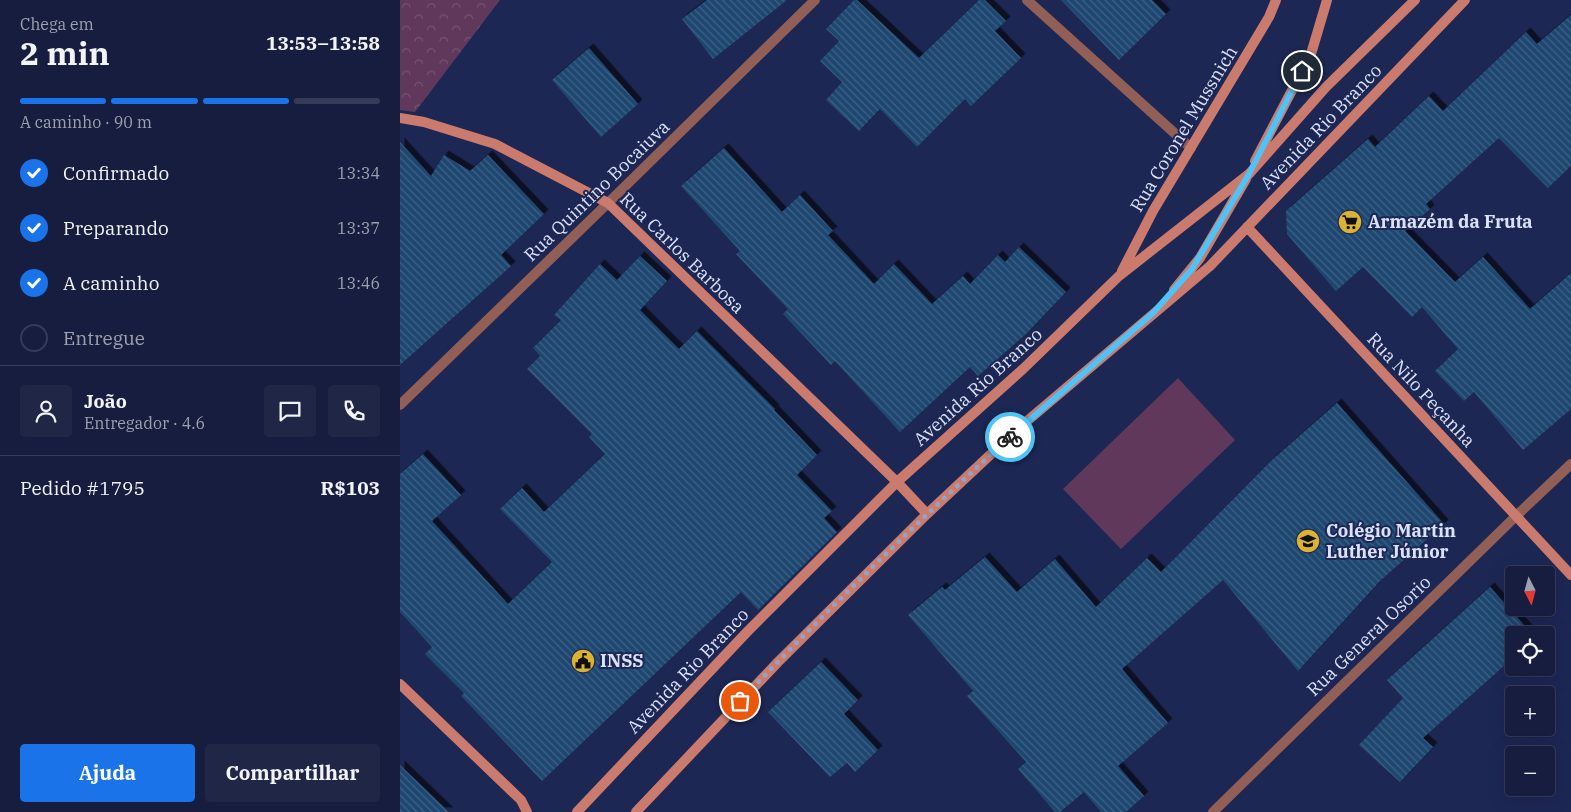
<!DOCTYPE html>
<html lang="pt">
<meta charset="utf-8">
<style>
body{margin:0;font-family:"IBM Plex Serif",serif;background:#1f2646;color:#f1f3f6;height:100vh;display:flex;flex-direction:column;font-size:19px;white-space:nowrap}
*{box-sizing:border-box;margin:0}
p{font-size:16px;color:#9ea2b0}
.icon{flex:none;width:28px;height:28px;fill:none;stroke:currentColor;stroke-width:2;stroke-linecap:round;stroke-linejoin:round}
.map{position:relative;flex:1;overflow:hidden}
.sheet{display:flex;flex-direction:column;background:#161d3f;width:400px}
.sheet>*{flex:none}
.needle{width:32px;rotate:174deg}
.buttons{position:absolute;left:1105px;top:566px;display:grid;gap:10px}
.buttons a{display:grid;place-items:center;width:50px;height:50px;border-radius:5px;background:#161d3f;box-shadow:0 5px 20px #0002,0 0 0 1px #353b59;font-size:25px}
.pin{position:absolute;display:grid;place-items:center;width:42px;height:42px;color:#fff;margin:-21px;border:2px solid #fff;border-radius:50%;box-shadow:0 1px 5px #0007}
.courier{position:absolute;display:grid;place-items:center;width:50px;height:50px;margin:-25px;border:4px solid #4fc3f7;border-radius:50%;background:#fff;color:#222;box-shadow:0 1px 6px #0007}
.overview em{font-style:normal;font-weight:700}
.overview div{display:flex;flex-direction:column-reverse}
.overview{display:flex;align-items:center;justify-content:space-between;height:85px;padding:0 20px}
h1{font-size:32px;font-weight:700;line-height:38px}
.bar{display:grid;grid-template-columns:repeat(4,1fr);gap:8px 5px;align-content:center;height:60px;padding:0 20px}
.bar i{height:6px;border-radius:4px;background:#353b59}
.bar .on{background:#1a73e8}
.bar p{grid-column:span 4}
.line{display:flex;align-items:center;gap:12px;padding:0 20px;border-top:1px solid #353b59}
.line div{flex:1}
.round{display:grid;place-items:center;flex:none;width:52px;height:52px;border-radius:5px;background:#1f2646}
ol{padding:0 20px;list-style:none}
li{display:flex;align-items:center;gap:15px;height:55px}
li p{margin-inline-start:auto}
li .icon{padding:5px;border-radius:50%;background:#1a73e8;color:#fff;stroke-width:4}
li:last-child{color:#9ea2b0}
li i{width:28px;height:28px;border:2px solid #353b59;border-radius:50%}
.cta{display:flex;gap:10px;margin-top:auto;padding:10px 20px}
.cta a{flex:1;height:58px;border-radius:5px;background:#1a73e8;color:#fff;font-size:20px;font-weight:700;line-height:58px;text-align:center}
.cta a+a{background:#1f2646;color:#f1f3f6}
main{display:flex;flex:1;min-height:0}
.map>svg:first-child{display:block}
.grass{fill:#60385b}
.forest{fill:url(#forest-crowns)}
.building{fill:url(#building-back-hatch);filter:url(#shadow)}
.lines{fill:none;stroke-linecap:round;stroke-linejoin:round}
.street{stroke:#915f56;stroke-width:10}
.secondary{stroke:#ca7b6d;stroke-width:10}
.done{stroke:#98a1c0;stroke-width:5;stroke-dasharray:0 9}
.route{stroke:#4fc3f7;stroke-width:6}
.labels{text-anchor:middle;stroke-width:4;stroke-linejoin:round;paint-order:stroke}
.street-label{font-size:18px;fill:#dae2fa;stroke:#1d2754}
.poi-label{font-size:18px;font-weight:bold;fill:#dae2fa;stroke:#1d2754;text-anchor:start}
</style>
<main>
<section class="sheet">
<div class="overview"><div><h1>2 min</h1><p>Chega em</p></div><em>13:53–13:58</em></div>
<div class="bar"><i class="on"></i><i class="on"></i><i class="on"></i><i></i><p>A caminho · 90 m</p></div>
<ol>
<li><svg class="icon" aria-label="check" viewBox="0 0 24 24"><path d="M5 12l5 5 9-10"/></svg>Confirmado<p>13:34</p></li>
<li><svg class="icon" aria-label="check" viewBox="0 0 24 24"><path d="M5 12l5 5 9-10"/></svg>Preparando<p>13:37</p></li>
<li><svg class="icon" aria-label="check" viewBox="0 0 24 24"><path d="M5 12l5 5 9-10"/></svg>A caminho<p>13:46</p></li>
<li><i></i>Entregue</li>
</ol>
<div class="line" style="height:90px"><a class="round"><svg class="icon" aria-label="person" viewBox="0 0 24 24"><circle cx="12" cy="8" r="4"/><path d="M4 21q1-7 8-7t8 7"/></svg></a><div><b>João</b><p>Entregador · 4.6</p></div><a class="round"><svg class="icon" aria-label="chat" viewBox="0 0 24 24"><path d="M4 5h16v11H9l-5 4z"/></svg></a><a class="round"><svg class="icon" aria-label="phone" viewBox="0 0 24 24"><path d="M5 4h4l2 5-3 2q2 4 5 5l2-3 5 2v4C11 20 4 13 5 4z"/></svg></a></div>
<div class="line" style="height:65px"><div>Pedido #1795</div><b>R$103</b></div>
<div class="cta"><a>Ajuda</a><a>Compartilhar</a></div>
</section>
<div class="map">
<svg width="1171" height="812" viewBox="0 0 1171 812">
<defs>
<pattern id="forest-crowns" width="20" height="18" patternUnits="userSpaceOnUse" patternTransform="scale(1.25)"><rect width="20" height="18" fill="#60385b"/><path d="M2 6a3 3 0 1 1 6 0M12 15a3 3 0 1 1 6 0" fill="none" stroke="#765473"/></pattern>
<pattern id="building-back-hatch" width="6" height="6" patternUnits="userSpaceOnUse" patternTransform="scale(1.25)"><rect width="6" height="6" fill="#1f4770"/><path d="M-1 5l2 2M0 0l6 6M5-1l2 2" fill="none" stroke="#3f6185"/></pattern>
<filter id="shadow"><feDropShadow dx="4.5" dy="-4.5" stdDeviation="0" flood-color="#0009"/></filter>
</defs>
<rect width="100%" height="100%" fill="#1d2754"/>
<path class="grass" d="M778,378L835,440L721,549L663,489Z"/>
<path class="forest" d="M0,0H100L15,112L0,110Z"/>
<path class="building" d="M307,0H387L313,59L282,19Z
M454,0H457L519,58L579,0H585L606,21L595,31L621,58L571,106L565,99L517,147L480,109L459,131L426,100L442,82L420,61L439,41L426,29Z
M661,0H752L766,14L719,60Z
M1171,15V166L1148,188L1099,138L1026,204L1030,209L1005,231L1055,282L1083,257L1130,309L1171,273V409L1123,450L1074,392L1064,401L1035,371L1058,349L1022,307L1012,317L963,267L936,291L887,234L886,211L968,139L975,147L1029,96L1043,111L1126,32L1137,44Z
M189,48L238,104L201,137L152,80Z
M0,142L31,176L44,155L70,171L88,155L144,214L101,255L111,266L0,365Z
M324,148L382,212L400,195L433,231L428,235L474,284L494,264L532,304L563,276L570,284L598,255L605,262L619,247L666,292L627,333L578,376L570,367L500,432L435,361L431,365L383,314L388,309L336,254L340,251L281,186Z
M240,256L267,281L240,310L279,349L297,331L375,409L374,410L417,455L397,475L432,511L424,518L437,532L358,610L341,592L142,781L61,696L64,693L25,654L32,647L0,612V474L23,454L61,495L32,521L108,604L152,562L100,509L122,488L144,512L205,454L189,437L192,434L127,369L140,356L133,348L161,320L154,315L200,264L217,280Z
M937,403L1044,524L980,581L898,671L823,580L722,669L768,723L718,766L744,796L726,812H701L684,792L660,812H655L618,769L626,762L567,696L573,691L508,615L542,587L545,590L585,557L617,592L655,559L696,607L747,558L761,572L872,460Z
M1090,587L1133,635H1114V657L1023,738L1033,747L1000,782L959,745L1003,698L987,680Z
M421,662L458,700L444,714L478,750L455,772L447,763L430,777L368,712Z
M0,765L49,812H0Z"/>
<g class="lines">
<path class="street" d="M627,0L791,148
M0,405L208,203L415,0
M813,812L1116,516L1171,464"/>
<path class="secondary" d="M0,118L24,122L95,144L208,203L497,482L527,514
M855,161L911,54L927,0
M847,227L1171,575
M722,271L753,211L869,17L876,0
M774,290L800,258L846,179
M0,684L121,800L127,812
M177,812L347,632L497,482L623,369L719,276L849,174L926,87L1015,0
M236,812L378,662L527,514L620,427L810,266L1065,0"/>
</g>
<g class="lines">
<path class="done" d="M340,701C427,610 517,522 610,437"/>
<path class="route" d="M610,437L753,313L792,269L849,174L902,71"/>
</g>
<defs>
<g id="supermarket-disc" transform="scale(1.25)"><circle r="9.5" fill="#dab333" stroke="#1d2754"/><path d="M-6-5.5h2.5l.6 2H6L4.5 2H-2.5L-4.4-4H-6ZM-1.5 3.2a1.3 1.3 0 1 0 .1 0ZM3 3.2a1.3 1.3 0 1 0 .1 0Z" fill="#111"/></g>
<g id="school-disc" transform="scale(1.25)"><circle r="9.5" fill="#dab333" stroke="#1d2754"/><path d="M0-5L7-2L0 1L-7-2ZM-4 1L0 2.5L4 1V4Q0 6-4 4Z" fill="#111"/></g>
<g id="civic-disc" transform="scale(1.25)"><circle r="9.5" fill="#dab333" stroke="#1d2754"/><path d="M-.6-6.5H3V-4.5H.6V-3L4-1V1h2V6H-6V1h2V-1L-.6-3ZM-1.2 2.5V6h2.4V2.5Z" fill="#111"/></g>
</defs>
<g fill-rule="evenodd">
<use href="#supermarket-disc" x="950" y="222"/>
<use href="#school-disc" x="908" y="541"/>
<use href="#civic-disc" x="183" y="661"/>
</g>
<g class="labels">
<g class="street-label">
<text transform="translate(921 127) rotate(-46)" y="6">Avenida Rio Branco</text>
<text transform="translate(784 129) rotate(-59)" y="6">Rua Coronel Mussnich</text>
<text transform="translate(197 191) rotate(-44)" y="6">Rua Quintino Bocaiuva</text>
<text transform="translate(282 253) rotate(44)" y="6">Rua Carlos Barbosa</text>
<text transform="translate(578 387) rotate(-42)" y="6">Avenida Rio Branco</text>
<text transform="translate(1021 390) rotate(47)" y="6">Rua Nilo Peçanha</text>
<text transform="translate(969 636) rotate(-44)" y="6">Rua General Osorio</text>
<text transform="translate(288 671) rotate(-46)" y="6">Avenida Rio Branco</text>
</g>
<g class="poi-label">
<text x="968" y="228">Armazém da Fruta</text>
<text x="926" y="537">Colégio Martin<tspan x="926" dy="21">Luther Júnior</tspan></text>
<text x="200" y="667">INSS</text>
</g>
</g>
</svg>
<div class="buttons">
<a><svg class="needle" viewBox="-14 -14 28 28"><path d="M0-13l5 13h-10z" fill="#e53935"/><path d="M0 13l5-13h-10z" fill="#9ea2b0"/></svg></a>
<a><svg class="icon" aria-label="locate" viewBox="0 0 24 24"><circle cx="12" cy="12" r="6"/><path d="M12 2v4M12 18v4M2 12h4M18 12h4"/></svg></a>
<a>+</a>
<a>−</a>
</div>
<div class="pin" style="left:340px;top:701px;background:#ea580c"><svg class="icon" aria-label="bag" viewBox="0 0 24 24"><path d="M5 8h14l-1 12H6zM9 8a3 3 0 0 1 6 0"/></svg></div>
<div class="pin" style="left:902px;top:71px;background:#1f2937"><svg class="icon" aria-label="home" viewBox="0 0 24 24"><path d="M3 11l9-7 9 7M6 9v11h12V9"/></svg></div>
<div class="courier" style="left:610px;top:437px"><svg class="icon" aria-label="bike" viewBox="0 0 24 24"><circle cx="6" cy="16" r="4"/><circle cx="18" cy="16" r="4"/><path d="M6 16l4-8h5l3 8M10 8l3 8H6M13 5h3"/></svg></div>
</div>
</main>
